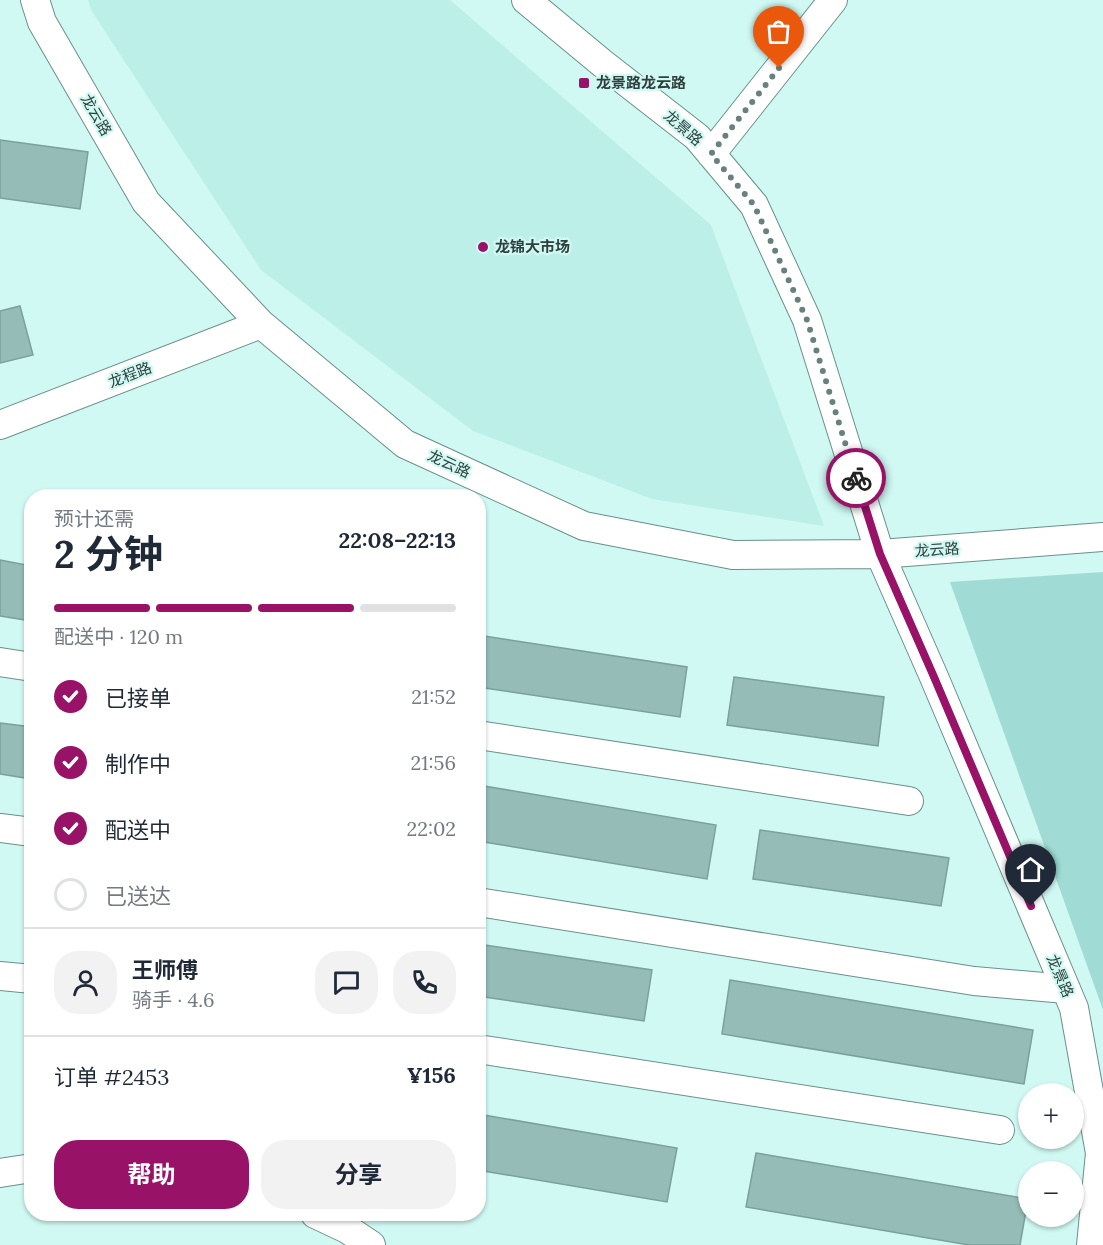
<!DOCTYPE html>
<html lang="zh">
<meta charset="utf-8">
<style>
body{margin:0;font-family:Lora,"Noto Sans SC",serif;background:#f2f2f3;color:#1f2937;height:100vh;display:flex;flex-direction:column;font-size:22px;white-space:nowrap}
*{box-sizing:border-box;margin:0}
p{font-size:20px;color:#747a83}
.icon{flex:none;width:33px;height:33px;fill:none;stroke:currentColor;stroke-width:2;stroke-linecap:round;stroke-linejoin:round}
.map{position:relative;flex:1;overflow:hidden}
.sheet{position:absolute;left:24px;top:489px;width:462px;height:732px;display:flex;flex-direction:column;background:#fff;border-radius:24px;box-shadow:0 2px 4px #0004}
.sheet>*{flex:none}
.fabs{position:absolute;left:1018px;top:1083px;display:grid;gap:12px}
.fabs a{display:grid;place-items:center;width:66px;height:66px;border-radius:50%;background:#fff;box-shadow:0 2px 4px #0004;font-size:30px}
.pin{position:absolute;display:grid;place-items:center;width:51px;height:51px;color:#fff;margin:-62px -26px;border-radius:50% 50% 50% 0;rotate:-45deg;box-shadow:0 0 6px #0007}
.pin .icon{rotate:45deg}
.courier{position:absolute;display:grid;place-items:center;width:60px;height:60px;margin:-30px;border:4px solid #981368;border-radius:50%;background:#fff;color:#222;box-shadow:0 2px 8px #0007}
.overview em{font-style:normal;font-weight:700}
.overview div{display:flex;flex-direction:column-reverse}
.overview{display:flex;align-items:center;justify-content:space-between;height:102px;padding:0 30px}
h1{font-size:39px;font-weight:700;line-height:45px}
.bar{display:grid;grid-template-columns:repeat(4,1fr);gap:9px 6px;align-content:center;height:72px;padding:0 30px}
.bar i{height:8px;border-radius:4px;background:#e0e1e3}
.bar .selected{background:#981368}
.bar p{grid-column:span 4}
.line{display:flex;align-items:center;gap:15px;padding:0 30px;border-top:2px solid #e0e1e3}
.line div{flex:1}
.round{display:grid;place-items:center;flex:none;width:63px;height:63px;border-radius:24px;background:#f2f2f3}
ol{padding:0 30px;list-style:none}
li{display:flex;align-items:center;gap:18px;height:66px}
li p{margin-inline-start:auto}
li .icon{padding:6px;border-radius:50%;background:#981368;color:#fff;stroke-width:4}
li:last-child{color:#747a83}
li i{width:33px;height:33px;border:3px solid #e0e1e3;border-radius:50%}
.primary-button{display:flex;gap:12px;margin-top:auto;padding:12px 30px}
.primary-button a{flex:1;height:69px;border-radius:24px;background:#981368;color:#fff;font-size:24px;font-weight:700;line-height:69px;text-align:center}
.primary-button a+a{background:#f2f2f3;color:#1f2937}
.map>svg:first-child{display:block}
.built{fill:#bdefe9}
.green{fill:#a0dcd5}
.building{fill:#95bcb7;stroke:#7ba19c;stroke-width:1.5}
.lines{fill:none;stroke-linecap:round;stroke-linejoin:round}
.minor-casing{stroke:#6a908b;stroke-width:30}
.minor{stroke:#fff;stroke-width:28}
.done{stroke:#68817d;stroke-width:6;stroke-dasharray:0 10.8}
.route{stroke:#981368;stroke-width:8}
.poi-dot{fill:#981368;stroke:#d0f9f3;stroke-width:2}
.labels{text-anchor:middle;stroke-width:4.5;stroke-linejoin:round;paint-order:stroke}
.poi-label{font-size:15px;font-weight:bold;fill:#30403e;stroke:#d0f9f3;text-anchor:start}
.street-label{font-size:15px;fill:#30403e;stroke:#d0f9f3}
</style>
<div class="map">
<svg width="1103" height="1245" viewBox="0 0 1103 1245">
<rect width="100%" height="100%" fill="#d0f9f3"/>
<path class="built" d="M88,0H450L711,225L824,526L652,499L473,431L261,270L91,10Z"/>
<path class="green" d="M1103,572V1010L950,582Z"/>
<path class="building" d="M0,140L88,152L80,209L0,198Z
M20,306L33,355L0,363V311Z
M0,560L32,566V621L0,616Z
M484,636L687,667L680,717L478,687V672Z
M734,677L884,697L878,746L727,725Z
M0,723L32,727V779L0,774Z
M478,785L716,825L707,879L478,841Z
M760,830L949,858L941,906L753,879Z
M478,944L652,970L644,1021L478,996Z
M730,980L1033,1030L1024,1084L722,1034Z
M478,1114L677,1148L667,1202L478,1170Z
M756,1153L1028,1199L1020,1245H969L746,1207Z"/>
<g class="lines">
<g class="minor-casing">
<path id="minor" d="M35,0L42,22L146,202L261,324L405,444L584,526L733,555L880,554L1103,537
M526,0L602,63L697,137L754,205L807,320L880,554L934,677L1074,1008L1100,1153L1091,1245
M711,154L833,0
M0,425L261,324
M0,662L32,667
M478,735L909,801
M0,828L32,832
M478,902L974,981L1066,989
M0,976L32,979
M478,1049L1000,1130
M0,1173L32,1168
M315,1214L347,1229L371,1245"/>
</g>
<use href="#minor" class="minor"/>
</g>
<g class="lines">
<path class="done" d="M779,68L711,154L754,205L807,320L856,478"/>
<path class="route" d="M856,478L880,554L934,677L1031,906"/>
</g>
<g class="poi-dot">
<rect x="578" y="77" width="12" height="12" rx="3"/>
<circle cx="483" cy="247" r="6"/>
</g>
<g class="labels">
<g class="poi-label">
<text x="596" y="88">龙景路龙云路</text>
<text x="495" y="252">龙锦大市场</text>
</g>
<g class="street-label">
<text transform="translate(96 115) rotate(60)" y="5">龙云路</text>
<text transform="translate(683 128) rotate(41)" y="5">龙景路</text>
<text transform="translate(130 375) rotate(-21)" y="5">龙程路</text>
<text transform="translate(449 464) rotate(25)" y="5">龙云路</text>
<text transform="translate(937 550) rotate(-4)" y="5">龙云路</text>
<text transform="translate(1060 976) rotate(67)" y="5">龙景路</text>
</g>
</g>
</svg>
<div class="fabs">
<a>+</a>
<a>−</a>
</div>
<div class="pin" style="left:779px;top:68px;background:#ea580c"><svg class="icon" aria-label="bag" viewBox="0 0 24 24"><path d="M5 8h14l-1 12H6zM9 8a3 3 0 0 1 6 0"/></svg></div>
<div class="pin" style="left:1031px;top:906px;background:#1f2937"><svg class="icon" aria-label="home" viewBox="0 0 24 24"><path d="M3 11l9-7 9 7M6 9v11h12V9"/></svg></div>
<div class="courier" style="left:856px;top:478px"><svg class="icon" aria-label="bike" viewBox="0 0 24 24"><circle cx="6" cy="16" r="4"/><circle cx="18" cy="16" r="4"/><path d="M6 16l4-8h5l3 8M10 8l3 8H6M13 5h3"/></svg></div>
<section class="sheet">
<div class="overview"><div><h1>2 分钟</h1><p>预计还需</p></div><em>22:08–22:13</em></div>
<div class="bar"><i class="selected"></i><i class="selected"></i><i class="selected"></i><i></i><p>配送中 · 120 m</p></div>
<ol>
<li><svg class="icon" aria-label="check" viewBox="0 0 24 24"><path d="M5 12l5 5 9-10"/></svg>已接单<p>21:52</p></li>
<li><svg class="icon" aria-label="check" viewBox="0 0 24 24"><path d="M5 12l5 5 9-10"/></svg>制作中<p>21:56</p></li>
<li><svg class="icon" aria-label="check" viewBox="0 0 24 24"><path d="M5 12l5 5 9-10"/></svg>配送中<p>22:02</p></li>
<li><i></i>已送达</li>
</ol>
<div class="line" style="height:108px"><a class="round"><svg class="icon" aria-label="person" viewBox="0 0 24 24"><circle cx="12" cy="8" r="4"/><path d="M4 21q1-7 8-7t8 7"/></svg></a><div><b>王师傅</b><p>骑手 · 4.6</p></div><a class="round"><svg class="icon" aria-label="chat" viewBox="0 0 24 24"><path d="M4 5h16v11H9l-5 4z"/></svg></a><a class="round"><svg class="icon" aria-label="phone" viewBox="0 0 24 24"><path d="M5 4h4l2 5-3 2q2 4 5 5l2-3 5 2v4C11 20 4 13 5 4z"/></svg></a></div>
<div class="line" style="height:78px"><div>订单 #2453</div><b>¥156</b></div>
<div class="primary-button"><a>帮助</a><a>分享</a></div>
</section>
</div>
